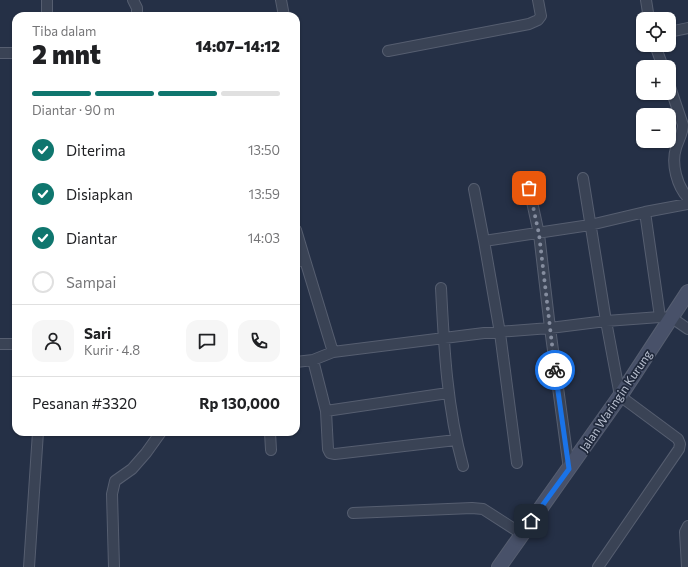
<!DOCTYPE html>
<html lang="id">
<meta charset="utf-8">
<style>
body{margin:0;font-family:Commissioner,sans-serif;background:#f6f6f6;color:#202124;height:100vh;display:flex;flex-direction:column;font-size:15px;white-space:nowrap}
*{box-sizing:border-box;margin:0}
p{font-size:13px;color:#757577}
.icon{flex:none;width:22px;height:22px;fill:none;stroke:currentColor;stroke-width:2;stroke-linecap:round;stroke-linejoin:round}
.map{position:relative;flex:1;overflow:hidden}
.side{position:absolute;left:12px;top:12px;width:288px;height:424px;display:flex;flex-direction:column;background:#fff;border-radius:12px;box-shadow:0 1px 3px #0004}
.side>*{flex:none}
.fabs{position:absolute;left:636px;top:12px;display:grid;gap:8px}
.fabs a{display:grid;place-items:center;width:40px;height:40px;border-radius:8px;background:#fff;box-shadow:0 1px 3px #0004;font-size:20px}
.pin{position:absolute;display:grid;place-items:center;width:34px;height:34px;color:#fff;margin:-17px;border-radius:8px;box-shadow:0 2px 6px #0006}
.courier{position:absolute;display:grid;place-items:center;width:40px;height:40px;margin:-20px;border:3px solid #1a73e8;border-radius:50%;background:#fff;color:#222;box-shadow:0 1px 5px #0007}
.summary em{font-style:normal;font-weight:800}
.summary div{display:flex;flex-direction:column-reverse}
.summary{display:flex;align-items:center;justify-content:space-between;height:68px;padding:0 20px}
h1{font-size:26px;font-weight:800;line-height:30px}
.bar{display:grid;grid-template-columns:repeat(4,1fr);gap:6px 4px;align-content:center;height:48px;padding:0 20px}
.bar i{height:5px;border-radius:3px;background:#e0e0e0}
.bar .current{background:#0f766e}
.bar p{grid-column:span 4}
.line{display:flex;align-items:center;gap:10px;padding:0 20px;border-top:1px solid #e0e0e0}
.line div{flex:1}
.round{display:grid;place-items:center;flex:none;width:42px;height:42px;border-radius:12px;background:#f6f6f6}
ol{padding:0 20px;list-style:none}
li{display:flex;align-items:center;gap:12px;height:44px}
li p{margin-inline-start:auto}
li .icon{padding:4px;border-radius:50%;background:#0f766e;color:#fff;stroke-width:4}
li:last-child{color:#757577}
li i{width:22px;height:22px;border:2px solid #e0e0e0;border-radius:50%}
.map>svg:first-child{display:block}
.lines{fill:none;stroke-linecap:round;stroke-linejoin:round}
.street-casing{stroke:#565e70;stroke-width:12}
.secondary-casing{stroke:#565e70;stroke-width:16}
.street{stroke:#3a4355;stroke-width:10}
.secondary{stroke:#485169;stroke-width:14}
.done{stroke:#858d9f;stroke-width:4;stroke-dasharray:0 7.2}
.route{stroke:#1a73e8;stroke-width:5}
.labels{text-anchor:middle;stroke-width:3.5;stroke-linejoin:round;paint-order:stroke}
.street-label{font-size:12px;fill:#b8bfcf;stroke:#1f283b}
</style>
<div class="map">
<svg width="688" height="567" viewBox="0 0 688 567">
<rect width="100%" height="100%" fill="#253046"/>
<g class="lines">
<g class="street-casing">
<path id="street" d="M133,0L137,8V16
M281,0L284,16
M646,0L649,19
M47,16V0
M669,32L688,28
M655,45L663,67
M388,51L529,24L538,20L541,16L538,0
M0,53H16
M669,84L683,125C683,133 678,141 676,148C671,164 677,186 688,198
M583,178L606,321L620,396L678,439L680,444L679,449L598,567
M529,188L539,234L550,328L569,469
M474,189L484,241
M645,212L660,317
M296,230L305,260
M296,262L305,260L333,352
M441,288C444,348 447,408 463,466
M0,344H16
M313,360L326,411L328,449L330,453L335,454L456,440
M296,362L313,360L333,352L484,333L550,328L606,321L660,317L672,318L688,329
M326,411L448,393
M270,432L271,450
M517,463L500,333L484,241L590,225L645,212L688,204
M353,513L472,508L483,509L522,534
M29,567L38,432
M114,567L112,494L115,481L132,469L146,453L161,432
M687,567L685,532L688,526"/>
</g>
<g class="secondary-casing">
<path id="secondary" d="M499,567L620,396L688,292"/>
</g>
<use href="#street" class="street"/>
<use href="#secondary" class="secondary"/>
</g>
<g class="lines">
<path class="done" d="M529,188L539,234L555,370"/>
<path class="route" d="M531,521L569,469L555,370"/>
</g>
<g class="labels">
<g class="street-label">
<text transform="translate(616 401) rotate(-56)" y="4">Jalan Waringin Kurung</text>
</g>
</g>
</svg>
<div class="fabs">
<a><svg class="icon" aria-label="locate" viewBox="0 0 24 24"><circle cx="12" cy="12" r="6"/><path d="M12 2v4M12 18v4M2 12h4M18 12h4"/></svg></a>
<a>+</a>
<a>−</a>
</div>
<div class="pin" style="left:529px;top:188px;background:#ea580c"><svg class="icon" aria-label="bag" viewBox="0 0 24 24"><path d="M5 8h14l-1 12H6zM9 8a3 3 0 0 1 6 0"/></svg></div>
<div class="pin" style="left:531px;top:521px;background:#1f2937"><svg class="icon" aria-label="home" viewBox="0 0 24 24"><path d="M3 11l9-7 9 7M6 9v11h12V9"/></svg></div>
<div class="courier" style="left:555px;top:370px"><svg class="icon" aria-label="bike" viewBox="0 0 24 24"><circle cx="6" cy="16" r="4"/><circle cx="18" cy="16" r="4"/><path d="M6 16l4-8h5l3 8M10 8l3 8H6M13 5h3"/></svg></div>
<section class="side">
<div class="summary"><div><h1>2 mnt</h1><p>Tiba dalam</p></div><em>14:07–14:12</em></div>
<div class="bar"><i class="current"></i><i class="current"></i><i class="current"></i><i></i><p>Diantar · 90 m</p></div>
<ol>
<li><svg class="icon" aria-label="check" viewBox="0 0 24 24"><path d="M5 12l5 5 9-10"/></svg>Diterima<p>13:50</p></li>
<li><svg class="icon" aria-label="check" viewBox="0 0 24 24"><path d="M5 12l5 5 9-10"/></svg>Disiapkan<p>13:59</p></li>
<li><svg class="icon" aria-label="check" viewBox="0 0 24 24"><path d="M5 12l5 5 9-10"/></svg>Diantar<p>14:03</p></li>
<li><i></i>Sampai</li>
</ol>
<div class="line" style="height:72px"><a class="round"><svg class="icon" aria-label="person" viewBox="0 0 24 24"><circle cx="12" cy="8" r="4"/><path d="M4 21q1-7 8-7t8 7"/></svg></a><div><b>Sari</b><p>Kurir · 4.8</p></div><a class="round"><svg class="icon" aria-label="chat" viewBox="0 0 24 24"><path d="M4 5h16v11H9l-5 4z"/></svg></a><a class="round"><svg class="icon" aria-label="phone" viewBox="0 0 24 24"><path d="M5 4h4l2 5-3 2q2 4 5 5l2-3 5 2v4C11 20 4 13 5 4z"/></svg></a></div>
<div class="line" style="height:52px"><div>Pesanan #3320</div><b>Rp 130,000</b></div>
</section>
</div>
